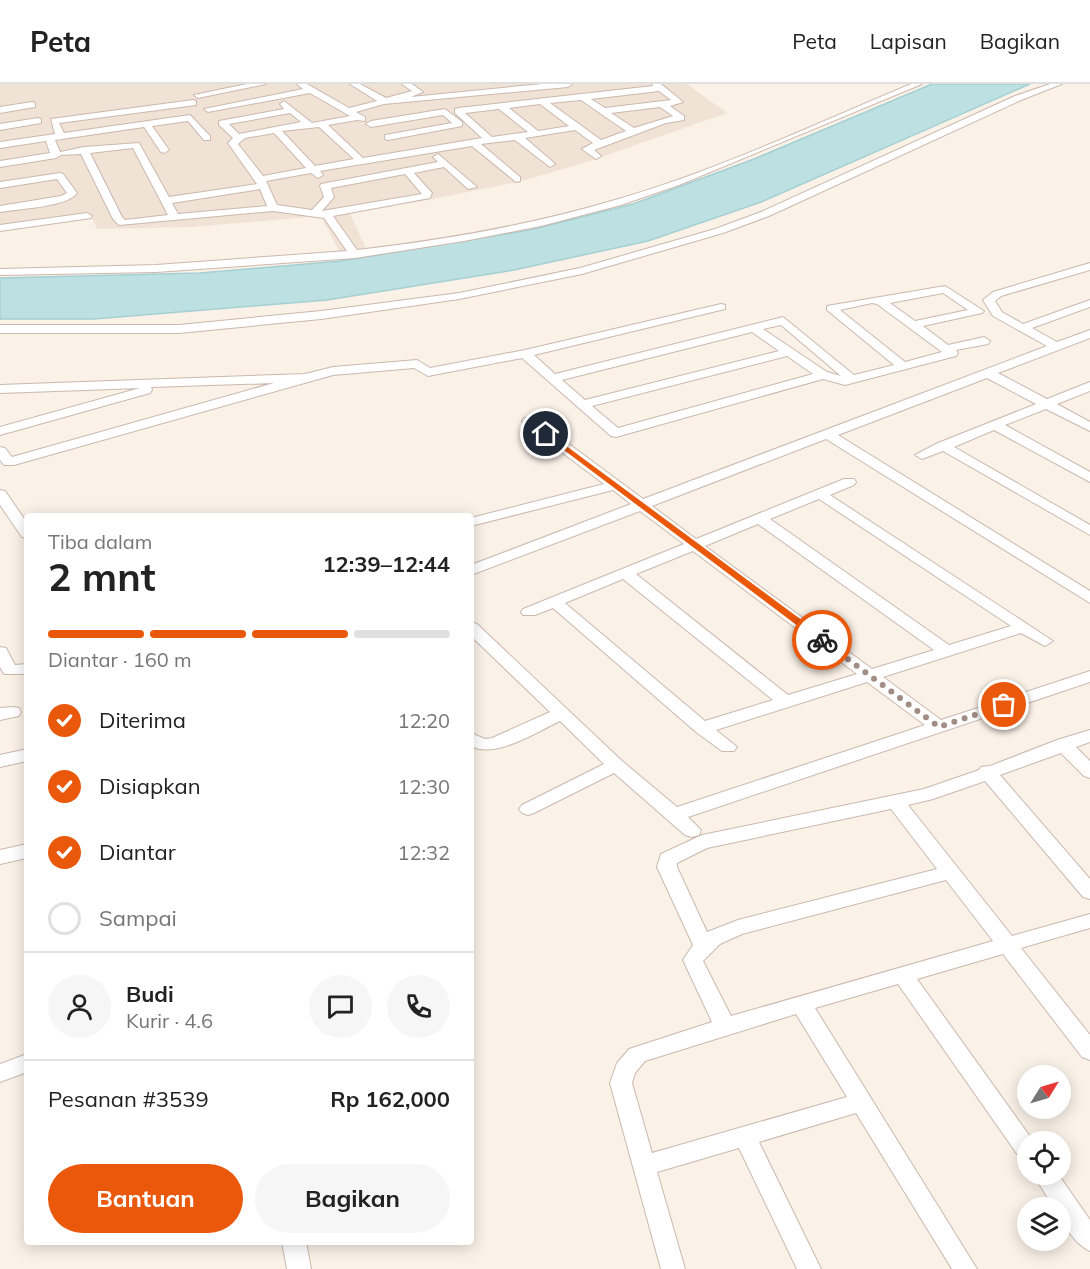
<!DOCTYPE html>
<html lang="id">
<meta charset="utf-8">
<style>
body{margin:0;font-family:Mulish,sans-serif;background:#f6f6f6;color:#222;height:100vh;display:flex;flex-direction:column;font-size:22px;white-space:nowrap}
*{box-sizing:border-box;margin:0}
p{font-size:20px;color:#767676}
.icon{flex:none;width:33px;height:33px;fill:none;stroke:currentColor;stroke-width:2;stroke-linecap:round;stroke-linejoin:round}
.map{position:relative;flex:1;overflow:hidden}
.panel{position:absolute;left:24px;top:429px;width:450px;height:732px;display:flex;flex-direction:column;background:#fff;border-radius:6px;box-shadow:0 3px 15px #0003}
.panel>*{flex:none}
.needle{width:39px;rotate:53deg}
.tools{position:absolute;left:1017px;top:981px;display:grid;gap:12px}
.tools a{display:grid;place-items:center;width:54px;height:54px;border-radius:50%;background:#fff;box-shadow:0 3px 15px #0003;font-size:30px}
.pin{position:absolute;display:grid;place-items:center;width:51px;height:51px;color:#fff;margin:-26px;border:3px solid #fff;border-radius:50%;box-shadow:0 2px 6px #0007}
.courier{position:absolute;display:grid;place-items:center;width:60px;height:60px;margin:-30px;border:4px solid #ea580c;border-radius:50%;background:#fff;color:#222;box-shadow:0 2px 8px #0007}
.headline em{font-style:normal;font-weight:700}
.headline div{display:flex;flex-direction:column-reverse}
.headline{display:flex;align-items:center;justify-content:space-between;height:102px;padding:0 24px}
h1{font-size:39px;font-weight:700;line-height:45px}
.bar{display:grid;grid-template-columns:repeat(4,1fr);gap:9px 6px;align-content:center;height:72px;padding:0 24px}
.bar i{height:8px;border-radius:4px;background:#e0e0e0}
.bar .active{background:#ea580c}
.bar p{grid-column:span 4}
.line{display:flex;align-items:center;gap:15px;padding:0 24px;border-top:2px solid #e0e0e0}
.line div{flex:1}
.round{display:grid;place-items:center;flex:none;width:63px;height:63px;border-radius:32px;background:#f6f6f6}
ol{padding:0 24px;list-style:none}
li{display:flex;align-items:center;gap:18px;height:66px}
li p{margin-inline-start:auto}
li .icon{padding:6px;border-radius:50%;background:#ea580c;color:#fff;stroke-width:4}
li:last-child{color:#767676}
li i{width:33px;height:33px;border:3px solid #e0e0e0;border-radius:50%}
.button{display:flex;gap:12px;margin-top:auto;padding:12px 24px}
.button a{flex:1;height:69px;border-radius:36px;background:#ea580c;color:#fff;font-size:24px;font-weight:700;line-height:69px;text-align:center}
.button a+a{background:#f6f6f6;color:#222}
header{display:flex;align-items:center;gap:36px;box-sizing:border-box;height:84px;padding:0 30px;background:#fff;border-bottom:2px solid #e0e0e0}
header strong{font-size:28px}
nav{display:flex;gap:33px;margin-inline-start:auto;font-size:21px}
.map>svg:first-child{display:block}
.residential{fill:#f1e2d6}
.water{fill:#bde0e2;stroke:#a5d0d3;stroke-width:1.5}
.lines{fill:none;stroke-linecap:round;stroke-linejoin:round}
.minor-casing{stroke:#cbb8ae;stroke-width:2}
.minor{fill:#fff;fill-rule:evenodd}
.route{fill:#ea580c}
.done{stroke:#a18d84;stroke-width:6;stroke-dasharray:0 10.8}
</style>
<header>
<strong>Peta</strong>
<nav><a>Peta</a><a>Lapisan</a><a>Bagikan</a></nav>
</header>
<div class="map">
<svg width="1090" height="1185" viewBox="0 0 1090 1185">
<rect width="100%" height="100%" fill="#faf1e7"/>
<path class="residential" d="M0,0H687L727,29L584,79L518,98L423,117L349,128L366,164L339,167L321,132L192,143L97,145L92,133L0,146Z"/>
<path class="water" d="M932,0H1030L761,118L648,157L514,186L327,216L94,235H0V194L200,189L341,177L530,146L633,120L754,75Z"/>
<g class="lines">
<g class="minor-casing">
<path id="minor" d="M247,0H266L198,14L194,11Z
M297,0H307L349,24L377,17L350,0H360L386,14L412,7L402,0H412L423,8L411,13L542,0H572L568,3L384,20L356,28L365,33V37L357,36L328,41L363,74L482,54L455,29V25L458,24L653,2L652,0H661L683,18L670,22L684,32V36L666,39L594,66L601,72L596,75L582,65L593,59L575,46L525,54L553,78L555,80L550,83L515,56L481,60L520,93V97L516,98L472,62L320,87L323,91L318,94L311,89L266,97L277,121L312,126L324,113L320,102L321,100L438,78L433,73L438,70L477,103L468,105L444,83L414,89L432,109L430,114L333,132L357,166C444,156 531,141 615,116C716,87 813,41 911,0H922L679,101L621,121L541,142L464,157L355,174L156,188L0,191V185L156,181L347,167L324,134L273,127L119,141L113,135L81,70L61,71L56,74L0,83V77L50,69L46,57L0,64V58L55,50L51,35L193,16L196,17V21L59,39L64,49L190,31L210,52V56H204L188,37L152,42L169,66L164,69L161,68L144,43L55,56L60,68L84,63L139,59L169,113L257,100L228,59L233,54L219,41V37L284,25L280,20L284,17L312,39L350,32L310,9L208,28L204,25L303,5ZM659,7L671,16L605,24L591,15ZM581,16L626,47L601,56L550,19ZM540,20L569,42L538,47L509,24ZM660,23L673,32L634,44L611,29ZM499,25L528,48L492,53L465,29ZM290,29L301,38L239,50L229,40ZM319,43L354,75L315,82L282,47ZM274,49L275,50L306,84L263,92L238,60L245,54ZM133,64L168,131L125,136L122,133L90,69ZM405,90L422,110L322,127L334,113L331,104ZM260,105L267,122L178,130L172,119Z
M1050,0H1062L1021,16L769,132L723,149L582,190L459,215L321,235L179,249H0V241H179L321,227L459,209L580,184L715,145L761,128L1015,12Z
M32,18L35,19V23L0,29V23Z
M445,25L462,38V42L388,56L385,55V51L452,39L443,31L371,43L366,40L371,37Z
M38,34L41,35V39L0,46V40Z
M60,89L63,90L77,109C68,123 17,125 0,128V122L61,112L67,109L57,95L0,104V98Z
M87,129L92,132L91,134L0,147V141Z
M1090,179V186L1001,212L995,217L1002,228L1023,240L1090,216V223L1032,244L1057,258L1090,246V254L998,289L1047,315L1090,298V307L1057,320L1090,338V347L1046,325L1005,341L1090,388V398L994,346L954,363L1090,441V451L943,367L922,375L915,371L938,359L1036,320L987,294L838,351L1090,507V519L826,355L652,422L696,455L844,395H854L856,398L854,401L830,411L1053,557L1045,562L1021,549L883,593L941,636L1090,587V598L688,733L701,746L699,751L692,753L685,751L614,689L534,729L528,731L522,729L519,725L522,721L604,680L560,637C537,648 495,675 471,662V649L485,655L492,654L550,628L471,552V538L477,540L622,677L677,723L925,641L867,598L716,646L737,663L734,667H722L696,648L553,524L535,531H523L521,528L523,525L684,460L640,427L471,491V481L631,420L613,406L471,442V434L604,400L524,340L522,337L524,334H534L643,415L1047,262L993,232L983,216L993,208ZM819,415L1011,542L949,561L770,435ZM758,440L934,566L872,585L705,462ZM693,467L857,590L788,611L636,490ZM623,495L773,616L705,637L565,519Z
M945,202L984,227L982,229L923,242L948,261L984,253L990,257L988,260L956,266L958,269L956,272L845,301L823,295L616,353L611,352L522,274L428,292L414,284L333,291L14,381H4L0,376V363L5,364L12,373L274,299L151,303L152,306L150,309L0,351V343L140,304L0,309V301L305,290L333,283L417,276L430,284L525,266L721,220L725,221V225L534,271L555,290L783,233L854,291L894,281L827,226V222ZM943,209L968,226L915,237L890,219ZM872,219L877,220L942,268L905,278L840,226ZM781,241L841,292L827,288L763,245ZM752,248L779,267L585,316L562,296ZM787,272L813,290L618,344L592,322Z
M0,406L5,407L27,439V454L22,453L0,421Z
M0,563L6,564L15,581L27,580V590H4L0,583Z
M13,623L19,624L21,628L19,632L0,636V624Z
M1090,646V658L1076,663L1090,677V694L1084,692L1061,669L1000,691L1090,795V815L1083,813L985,697L933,715L908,721L1012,852L1090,830V844L1021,864L1090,951V976L1082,973L1003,870L917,895L1034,1058H1028V1077L1020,1074L898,900L815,924L977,1185H952L856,1029L759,1058L821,1185H797L739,1064L657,1088L685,1185H661L610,999L617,979L629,965L712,938L683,876L693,861L657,783L661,770L702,751L924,705L979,686L981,683L990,682L1057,656ZM891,725L937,785L738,836L707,848L677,783V779L707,764ZM946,796L993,857L731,932L703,877L720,860L742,850ZM796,930L847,1013L652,1069L632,999L635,989L645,977Z
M27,665V677L0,683V671Z
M27,760V774L0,780V766Z
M27,970V988L0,998V980Z
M1033,1090H1058L1090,1136V1167C1076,1161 1060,1139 1060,1124H1054Z
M282,1158H306L311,1185H287Z"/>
</g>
<use href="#minor" class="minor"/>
</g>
<path class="route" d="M546,347L826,554V558H819L544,351L542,350Z"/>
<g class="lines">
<path class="done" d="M822,556L939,643L1004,621"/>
</g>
</svg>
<div class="tools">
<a><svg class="needle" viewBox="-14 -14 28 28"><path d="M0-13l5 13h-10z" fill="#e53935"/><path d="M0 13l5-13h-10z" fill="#767676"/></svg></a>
<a><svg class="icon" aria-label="locate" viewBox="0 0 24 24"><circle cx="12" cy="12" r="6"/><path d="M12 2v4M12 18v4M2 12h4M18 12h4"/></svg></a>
<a><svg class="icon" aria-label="layers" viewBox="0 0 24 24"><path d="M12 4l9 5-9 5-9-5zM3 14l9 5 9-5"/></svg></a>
</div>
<div class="pin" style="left:1004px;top:621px;background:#ea580c"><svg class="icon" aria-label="bag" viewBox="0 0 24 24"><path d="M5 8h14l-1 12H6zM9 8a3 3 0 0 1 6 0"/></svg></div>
<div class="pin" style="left:546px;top:350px;background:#1f2937"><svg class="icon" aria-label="home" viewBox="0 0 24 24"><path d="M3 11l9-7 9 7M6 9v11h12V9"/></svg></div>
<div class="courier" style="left:822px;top:556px"><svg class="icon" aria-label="bike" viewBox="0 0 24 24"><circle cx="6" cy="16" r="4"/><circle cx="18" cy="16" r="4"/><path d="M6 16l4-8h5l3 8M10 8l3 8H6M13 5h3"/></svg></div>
<section class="panel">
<div class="headline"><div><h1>2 mnt</h1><p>Tiba dalam</p></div><em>12:39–12:44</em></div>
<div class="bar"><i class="active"></i><i class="active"></i><i class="active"></i><i></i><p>Diantar · 160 m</p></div>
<ol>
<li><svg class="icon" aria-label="check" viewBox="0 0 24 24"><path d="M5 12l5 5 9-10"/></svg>Diterima<p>12:20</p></li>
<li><svg class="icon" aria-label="check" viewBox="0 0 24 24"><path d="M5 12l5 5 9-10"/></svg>Disiapkan<p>12:30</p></li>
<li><svg class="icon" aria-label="check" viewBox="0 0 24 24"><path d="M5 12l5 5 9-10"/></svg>Diantar<p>12:32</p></li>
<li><i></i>Sampai</li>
</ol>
<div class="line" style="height:108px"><a class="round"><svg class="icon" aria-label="person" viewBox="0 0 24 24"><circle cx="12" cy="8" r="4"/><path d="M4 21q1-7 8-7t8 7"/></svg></a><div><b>Budi</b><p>Kurir · 4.6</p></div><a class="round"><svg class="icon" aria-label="chat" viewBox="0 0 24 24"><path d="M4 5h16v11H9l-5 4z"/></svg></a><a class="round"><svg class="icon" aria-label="phone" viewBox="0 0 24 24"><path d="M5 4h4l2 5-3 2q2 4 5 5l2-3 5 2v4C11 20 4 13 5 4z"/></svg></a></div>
<div class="line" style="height:78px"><div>Pesanan #3539</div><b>Rp 162,000</b></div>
<div class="button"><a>Bantuan</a><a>Bagikan</a></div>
</section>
</div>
